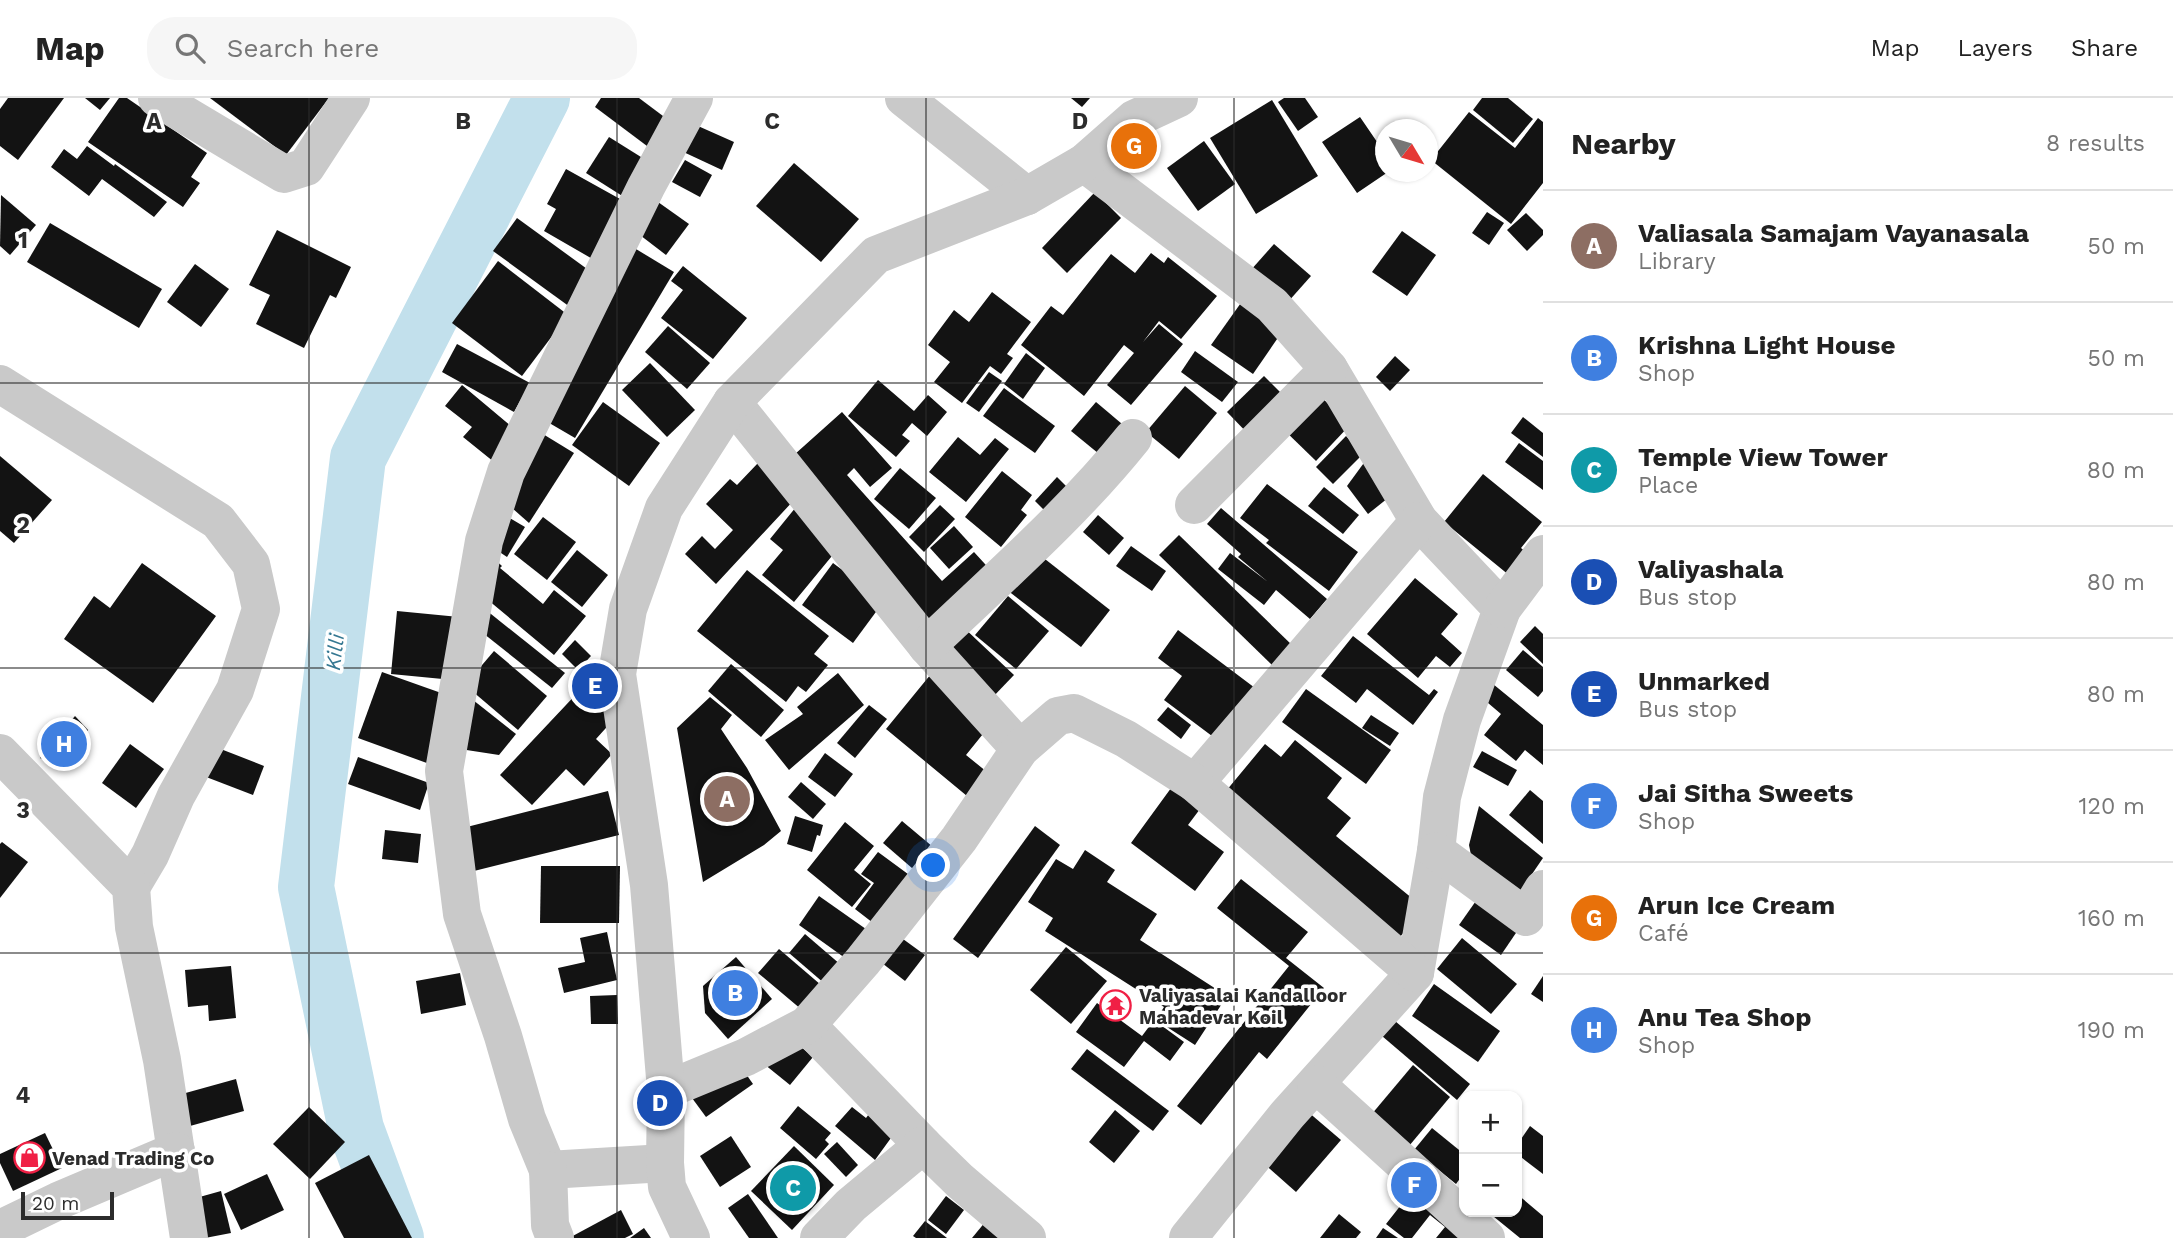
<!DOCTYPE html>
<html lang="en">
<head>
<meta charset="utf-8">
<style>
	:root { --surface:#fff; --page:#f6f6f6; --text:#222; --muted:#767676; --line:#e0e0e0; --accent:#b45309 }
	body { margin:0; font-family:"Work Sans",sans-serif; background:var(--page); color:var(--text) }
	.controls { position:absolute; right:21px; bottom:21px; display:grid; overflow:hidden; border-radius:14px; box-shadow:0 2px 5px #0004 }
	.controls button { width:63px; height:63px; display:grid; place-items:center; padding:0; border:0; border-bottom:2px solid var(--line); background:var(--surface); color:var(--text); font:35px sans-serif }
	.compass { position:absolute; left:1375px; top:21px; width:63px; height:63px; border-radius:50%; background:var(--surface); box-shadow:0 2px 5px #0004; rotate:128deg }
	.scale { position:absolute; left:21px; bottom:18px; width:93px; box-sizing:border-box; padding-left:7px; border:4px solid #2c2c2c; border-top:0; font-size:19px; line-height:24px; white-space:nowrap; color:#2c2c2c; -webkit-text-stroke:5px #fff; paint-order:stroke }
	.you { position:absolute; left:934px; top:768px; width:24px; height:24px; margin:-18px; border:5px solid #fff; border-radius:50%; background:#1a73e8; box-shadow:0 0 0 10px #1a73e833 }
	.badge { display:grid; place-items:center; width:46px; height:46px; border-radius:50%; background:var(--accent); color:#fff; font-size:23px; font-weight:700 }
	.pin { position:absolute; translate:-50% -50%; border:4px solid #fff; box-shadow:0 2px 7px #0006 }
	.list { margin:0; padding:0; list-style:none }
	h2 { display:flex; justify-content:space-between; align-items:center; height:91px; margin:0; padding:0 28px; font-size:30px }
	h2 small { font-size:23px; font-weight:400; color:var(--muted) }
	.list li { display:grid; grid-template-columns:46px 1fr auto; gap:21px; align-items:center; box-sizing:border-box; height:112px; padding:0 28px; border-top:2px solid var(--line) }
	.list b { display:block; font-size:26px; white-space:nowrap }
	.list p { margin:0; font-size:23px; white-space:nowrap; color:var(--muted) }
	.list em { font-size:23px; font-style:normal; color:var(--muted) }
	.icon { flex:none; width:38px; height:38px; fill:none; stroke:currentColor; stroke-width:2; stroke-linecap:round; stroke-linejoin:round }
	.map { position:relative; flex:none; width:1543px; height:1140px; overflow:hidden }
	header { display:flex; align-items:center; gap:42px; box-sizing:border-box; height:98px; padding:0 35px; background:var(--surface); border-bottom:2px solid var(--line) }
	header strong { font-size:33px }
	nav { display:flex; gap:38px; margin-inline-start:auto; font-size:24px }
	.search { width:490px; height:63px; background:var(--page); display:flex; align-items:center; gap:18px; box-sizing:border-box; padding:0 24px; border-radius:28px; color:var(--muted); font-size:26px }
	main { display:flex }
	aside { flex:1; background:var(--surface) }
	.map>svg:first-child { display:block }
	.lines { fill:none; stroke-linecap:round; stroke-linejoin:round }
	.river { stroke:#c2e0ec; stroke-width:56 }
	.building { fill:#131313 }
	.minor { stroke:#c9c9c9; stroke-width:38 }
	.grid { fill:none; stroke:#2c2c2c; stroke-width:2; stroke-opacity:0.55 }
	.labels { text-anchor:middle; stroke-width:7; stroke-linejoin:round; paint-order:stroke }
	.poi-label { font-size:19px; font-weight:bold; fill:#2c2c2c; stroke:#fff; text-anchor:start }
	.water-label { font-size:21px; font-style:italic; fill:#357892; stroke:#fff }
	.grid-label { font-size:23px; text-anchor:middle; font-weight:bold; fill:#2c2c2c; stroke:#fff; stroke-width:7; stroke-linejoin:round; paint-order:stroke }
</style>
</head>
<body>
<header>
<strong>Map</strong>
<div class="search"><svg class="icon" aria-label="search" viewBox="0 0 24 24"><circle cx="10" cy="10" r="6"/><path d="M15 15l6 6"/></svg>Search here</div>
<nav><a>Map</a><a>Layers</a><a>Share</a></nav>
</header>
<main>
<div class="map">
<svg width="1543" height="1140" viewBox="0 0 1543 1140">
	<rect width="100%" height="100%" fill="#fff"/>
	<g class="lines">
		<polyline class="river" points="396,1140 356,1031 306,789 358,360 542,0"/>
	</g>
	<g class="building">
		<polygon points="8,0 64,0 18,62 0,48 0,11"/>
		<polygon points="85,0 110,0 100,12"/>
		<polygon points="119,0 127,0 207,55 191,79 200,85 183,109 88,44"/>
		<polygon points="210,0 329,0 286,57"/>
		<polygon points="601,0 639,0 675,27 655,54 595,9"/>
		<polygon points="1071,0 1090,0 1082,9"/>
		<polygon points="1284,0 1305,0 1318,19 1298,33 1278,4"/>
		<polygon points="1482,0 1508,0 1533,21 1513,45 1473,12"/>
		<polygon points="1272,2 1318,78 1256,116 1210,40"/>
		<polygon points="1469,14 1515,50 1538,20 1543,24 1543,85 1511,126 1431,62"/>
		<polygon points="1360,19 1386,57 1386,74 1388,74 1357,95 1322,44"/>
		<polygon points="689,24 734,44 722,72 677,51"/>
		<polygon points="609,39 649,64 627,101 586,75"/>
		<polygon points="1204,43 1235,86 1198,113 1167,70"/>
		<polygon points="87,48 114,68 115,66 167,104 154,119 102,81 89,98 51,69 64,51 77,61"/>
		<polygon points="685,62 712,77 700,99 672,84"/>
		<polygon points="794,65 859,121 821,164 756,108"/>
		<polygon points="566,71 629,106 596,163 544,133 556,111 547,106"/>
		<polygon points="1095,94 1121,120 1067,175 1042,150"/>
		<polygon points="1,97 36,127 10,157 0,148"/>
		<polygon points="658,104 689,126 666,157 636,134"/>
		<polygon points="1487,114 1504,125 1489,147 1472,135"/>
		<polygon points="1526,115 1543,132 1543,137 1527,153 1507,132"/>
		<polygon points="517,120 594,176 570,209 493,153"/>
		<polygon points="50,125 162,191 139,230 27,164"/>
		<polygon points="277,132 351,169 336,200 330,197 304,250 256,226 270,197 249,187"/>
		<polygon points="1402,133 1436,157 1407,198 1372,174"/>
		<polygon points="1274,146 1311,178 1287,205 1250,173"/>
		<polygon points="631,148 674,174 575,340 539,319"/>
		<polygon points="1151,155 1164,165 1168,159 1217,198 1181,241 1159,223 1143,244 1159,226 1183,246 1131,307 1107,287 1134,255 1124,247 1084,298 1021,247 1051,208 1063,217 1111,156 1135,175"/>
		<polygon points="498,163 568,217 522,278 452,225"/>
		<polygon points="195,166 229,191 201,229 167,204"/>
		<polygon points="683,168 747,220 713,261 661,220 683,192 671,183"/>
		<polygon points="992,194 1031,224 1007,256 1013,260 1001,276 990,268 962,305 934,284 950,264 928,247 954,212 969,224"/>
		<polygon points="1243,202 1284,231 1253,276 1211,247"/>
		<polygon points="668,228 710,265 687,291 645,254"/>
		<polygon points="457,246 530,285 514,314 442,274"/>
		<polygon points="1195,253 1238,284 1222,304 1181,274"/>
		<polygon points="1026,255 1045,270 1023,301 1004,286"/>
		<polygon points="1395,258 1410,272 1390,293 1376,279"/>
		<polygon points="650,265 695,312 667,339 622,292"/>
		<polygon points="989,274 1002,283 979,314 966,305"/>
		<polygon points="1264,278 1290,304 1253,341 1227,314"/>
		<polygon points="878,282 914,313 928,297 947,314 927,338 912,325 902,337 910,343 896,359 848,318"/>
		<polygon points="462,287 518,334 494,364 463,339 472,329 445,308"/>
		<polygon points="1185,288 1217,315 1179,361 1146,334"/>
		<polygon points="1004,290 1055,328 1035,355 983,318"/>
		<polygon points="1314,292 1350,327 1316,363 1280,328"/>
		<polygon points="603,304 660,345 629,388 572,347"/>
		<polygon points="1096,304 1128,331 1104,360 1071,333"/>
		<polygon points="842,314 892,370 870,389 854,370 847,377 942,483 974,454 995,477 933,532 785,365"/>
		<polygon points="1523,319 1543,335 1543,359 1511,335"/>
		<polygon points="538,333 574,355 529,425 503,402"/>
		<polygon points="1346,338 1363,356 1333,386 1316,369"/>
		<polygon points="958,339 980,357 995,340 1009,351 966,404 929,374"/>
		<polygon points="1519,345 1543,363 1543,392 1505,364"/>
		<polygon points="0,358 52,402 14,445 0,433"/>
		<polygon points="1366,362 1393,396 1368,416 1347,388"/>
		<polygon points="758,365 795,401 716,486 685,456 702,438 715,451 733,432 706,406 730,381 737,387"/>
		<polygon points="900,370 936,400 909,431 874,401"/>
		<polygon points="1002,373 1032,397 1021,412 1027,417 1001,449 965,419"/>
		<polygon points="1483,376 1542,424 1521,450 1533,460 1515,482 1444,424"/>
		<polygon points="1057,379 1071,393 1049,417 1035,403"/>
		<polygon points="1267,386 1358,454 1329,493 1266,445 1269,442 1240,420"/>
		<polygon points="1324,389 1359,417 1343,436 1308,408"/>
		<polygon points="940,407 955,421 924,454 909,439"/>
		<polygon points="796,409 841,447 794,504 762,477 783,452 770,441"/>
		<polygon points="1221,410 1327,501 1310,521 1276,492 1264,507 1218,471 1230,455 1268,484 1238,459 1241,456 1207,426"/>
		<polygon points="498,413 525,429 507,459 492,449"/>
		<polygon points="1098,417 1124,440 1109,457 1083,434"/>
		<polygon points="543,419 576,444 547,482 514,456"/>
		<polygon points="954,428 973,449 949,471 930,450"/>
		<polygon points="1179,437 1295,550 1276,571 1159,457"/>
		<polygon points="1131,448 1166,473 1152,493 1116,468"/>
		<polygon points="577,452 608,477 582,509 551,484"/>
		<polygon points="1036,454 1110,512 1081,549 1007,492"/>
		<polygon points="491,458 502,468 500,470 543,506 554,492 586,518 554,557 482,497"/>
		<polygon points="142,465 216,518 153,605 64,541 94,498 110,510"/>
		<polygon points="833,465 884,503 853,545 802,507"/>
		<polygon points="747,472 829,538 814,556 828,567 806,594 798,588 786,604 697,533"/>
		<polygon points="1415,480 1458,516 1441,536 1462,555 1450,569 1436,558 1418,580 1367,536"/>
		<polygon points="1008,498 1049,533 1016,571 975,537"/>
		<polygon points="486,512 565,575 552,590 474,528"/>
		<polygon points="397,513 459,519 453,582 391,576"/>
		<polygon points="961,527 1014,577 990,602 938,552"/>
		<polygon points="1535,528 1543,536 1543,566 1520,544"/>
		<polygon points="1178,532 1259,593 1220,644 1164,602 1182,578 1158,560"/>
		<polygon points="1353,538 1429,597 1434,591 1438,594 1413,627 1367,591 1356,605 1321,578"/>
		<polygon points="575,542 591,558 578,572 562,556"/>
		<polygon points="1523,552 1543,569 1543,593 1538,599 1506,572"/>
		<polygon points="494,553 547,598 518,632 465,587"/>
		<polygon points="731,566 784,612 761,639 708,593"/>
		<polygon points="382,574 444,596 435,668 358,640"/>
		<polygon points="838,575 864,607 789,672 765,642 803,616 797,609"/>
		<polygon points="931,576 991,626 966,657 987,674 967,698 886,631"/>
		<polygon points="1493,586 1543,627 1543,667 1525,652 1516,663 1484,637 1501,616 1481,599"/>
		<polygon points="582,590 614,621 596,641 612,656 584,688 566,671 532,707 500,677"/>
		<polygon points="1306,591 1391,652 1366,686 1282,624"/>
		<polygon points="468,598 516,636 499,657 460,651"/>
		<polygon points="710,599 732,617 721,631 747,670 781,733 764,747 703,784 677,630"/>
		<polygon points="869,607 887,621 855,660 837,645"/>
		<polygon points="1168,609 1191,627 1181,641 1157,622"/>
		<polygon points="1371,617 1399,635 1390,648 1362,630"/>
		<polygon points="75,618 88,632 57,669 40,660"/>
		<polygon points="1295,642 1342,680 1327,700 1351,720 1336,738 1424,810 1395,845 1226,693 1265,646 1281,659"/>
		<polygon points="130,646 164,671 136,710 102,685"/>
		<polygon points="213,648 264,668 253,697 201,677"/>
		<polygon points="1482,653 1517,672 1508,688 1473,669"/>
		<polygon points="825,655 853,676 835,699 808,679"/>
		<polygon points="358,659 429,685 420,712 348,686"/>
		<polygon points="801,684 826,706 813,721 788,699"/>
		<polygon points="1174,686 1203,707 1188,727 1224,754 1195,793 1131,745"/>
		<polygon points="1530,692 1543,703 1543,746 1509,717"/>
		<polygon points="608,693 619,737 462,776 455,732"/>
		<polygon points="1479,708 1543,760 1517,798 1472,762 1469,747"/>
		<polygon points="795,718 823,727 820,738 817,737 812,754 787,746"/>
		<polygon points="902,723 939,754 920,777 883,745"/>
		<polygon points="845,724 874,748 854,772 871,786 852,809 807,772"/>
		<polygon points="1035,728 1060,747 978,860 953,841"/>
		<polygon points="385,732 421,736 418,765 382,761"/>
		<polygon points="2,744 28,764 0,800 0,746"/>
		<polygon points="1085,752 1115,772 1107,784 1157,816 1140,842 1227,898 1195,947 1156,922 1164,909 1045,833 1053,820 1028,804 1056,761 1073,771"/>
		<polygon points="878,754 912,779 877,828 855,811 874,785 861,776"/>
		<polygon points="541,768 620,768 619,825 540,825"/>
		<polygon points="1241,781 1308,834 1286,860 1324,890 1267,961 1259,954 1201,1027 1177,1008 1289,868 1217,810"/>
		<polygon points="819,798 873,836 852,865 799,827"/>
		<polygon points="1478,800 1520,829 1501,857 1459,827"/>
		<polygon points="892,833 925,857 905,883 873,858"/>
		<polygon points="607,834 617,882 564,895 558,870 585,864 580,840"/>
		<polygon points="805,836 848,873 832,892 789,855"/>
		<polygon points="1462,840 1517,886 1491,916 1437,871"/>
		<polygon points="1066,849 1107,883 1071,926 1030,892"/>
		<polygon points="779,851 828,893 808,917 758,875"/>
		<polygon points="736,859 772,901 728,941 705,915 703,888"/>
		<polygon points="231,868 236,920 209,923 208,907 188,909 185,872"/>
		<polygon points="460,875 466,907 421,916 416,883"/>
		<polygon points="1543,878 1543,904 1531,896"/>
		<polygon points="1434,886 1500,933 1478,964 1412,918"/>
		<polygon points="617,897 618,926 591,926 590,898"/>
		<polygon points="1097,905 1142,938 1154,922 1184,944 1170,963 1144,943 1124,969 1076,934"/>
		<polygon points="1395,923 1470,986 1457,1002 1382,938"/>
		<polygon points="788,938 813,959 790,987 764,966"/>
		<polygon points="1087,951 1169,1013 1153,1033 1071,971"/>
		<polygon points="739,966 753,986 706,1019 692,1000"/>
		<polygon points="1413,967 1450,999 1409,1048 1371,1017"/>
		<polygon points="236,981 244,1013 190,1028 182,996"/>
		<polygon points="798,1008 831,1035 825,1042 829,1046 816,1061 780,1030"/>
		<polygon points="309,1009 345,1044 310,1081 273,1046"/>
		<polygon points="852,1009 866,1020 872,1012 896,1033 875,1062 835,1028"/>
		<polygon points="1115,1012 1140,1033 1114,1065 1089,1044"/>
		<polygon points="1307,1013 1341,1042 1296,1094 1262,1064"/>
		<polygon points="1530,1028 1543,1038 1543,1076 1517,1056 1517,1047"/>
		<polygon points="1432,1030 1464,1056 1464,1075 1456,1086 1414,1052"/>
		<polygon points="45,1035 62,1070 13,1093 0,1065 0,1056"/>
		<polygon points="731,1038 751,1069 720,1089 700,1058"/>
		<polygon points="837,1044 858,1067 846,1079 824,1056"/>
		<polygon points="794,1048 834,1087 792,1132 751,1093"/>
		<polygon points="369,1057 412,1140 344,1140 315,1085"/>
		<polygon points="267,1076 284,1112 241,1132 224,1096"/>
		<polygon points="221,1093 231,1135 205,1140 196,1100"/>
		<polygon points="1412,1093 1471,1140 1436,1140 1445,1129 1430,1117 1412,1140 1404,1140 1386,1126"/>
		<polygon points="748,1096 778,1140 749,1140 728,1110"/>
		<polygon points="1517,1096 1543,1118 1543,1140 1520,1140 1488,1114 1517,1114"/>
		<polygon points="946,1098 964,1112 946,1136 928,1122"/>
		<polygon points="621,1112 633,1136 625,1140 569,1140"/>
		<polygon points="1339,1116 1361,1134 1356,1140 1320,1140"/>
		<polygon points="925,1123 947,1140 916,1140 913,1138"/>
		<polygon points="986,1123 1007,1140 972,1140"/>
		<polygon points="644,1130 651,1140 630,1140"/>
		<polygon points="1383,1130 1398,1140 1376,1140"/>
	</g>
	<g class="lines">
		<g class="minor">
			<polyline points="157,0 284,76 306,69 351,0"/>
			<polyline points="904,0 1027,98"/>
			<polyline points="1084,65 1272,207 1329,271 1419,423 1502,511 1462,622 1442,699 1436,753 1415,875 1287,1017 1188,1140"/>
			<polyline points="0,286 218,423 251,466 261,511 235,592 176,698 150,757 131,789"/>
			<polyline points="732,304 927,548 1020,651"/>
			<polyline points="1194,407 1329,271"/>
			<polyline points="1502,511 1543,456"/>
			<path d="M927 548C998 480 1072 416 1133 340"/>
			<polyline points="0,655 131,789 134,829 162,962 189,1140"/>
			<polyline points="1436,753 1526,819 1543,791"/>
			<polyline points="1415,875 1195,685 1419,423"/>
			<polyline points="807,927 923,1047"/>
			<polyline points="1316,986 1486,1140"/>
			<polyline points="666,992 746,959 807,927 863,863 959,741 1020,651 1058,618 1074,615 1126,641 1195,685"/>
			<polyline points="665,1065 548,1072 527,1021 503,938 462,816 444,673 484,443 506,374 646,89 694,0"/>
			<polyline points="548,1072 550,1127 555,1140"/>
			<polyline points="0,1131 58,1103 176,1053"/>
			<polyline points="691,1140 667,1089 665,1065 666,992 649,787 617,576 628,511 664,410 732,304 876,157 1027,98 1084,65 1134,21 1179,0"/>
			<polyline points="819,1140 851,1107 923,1047 960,1083 1027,1140"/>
		</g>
	</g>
	<path class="grid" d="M309 0V1140M617 0V1140M926 0V1140M1234 0V1140M0 285H1543M0 570H1543M0 855H1543"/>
	<defs>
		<symbol id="temple-ring" viewBox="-11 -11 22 22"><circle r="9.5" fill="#fff" stroke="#f02045" stroke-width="1.5"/><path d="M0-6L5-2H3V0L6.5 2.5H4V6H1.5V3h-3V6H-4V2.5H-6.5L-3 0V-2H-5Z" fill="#f02045"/></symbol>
		<symbol id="shop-ring" viewBox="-11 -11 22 22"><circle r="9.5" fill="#fff" stroke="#f02045" stroke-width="1.5"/><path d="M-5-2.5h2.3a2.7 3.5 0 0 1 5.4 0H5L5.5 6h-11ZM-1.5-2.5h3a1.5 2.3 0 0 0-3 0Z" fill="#f02045"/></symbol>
	</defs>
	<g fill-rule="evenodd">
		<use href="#temple-ring" x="1098" y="890" width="35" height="35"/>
		<use href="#shop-ring" x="12" y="1042" width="35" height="35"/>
	</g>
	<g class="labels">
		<g class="poi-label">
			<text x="1139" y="904">Valiyasalai Kandalloor<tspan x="1139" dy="22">Mahadevar Koil</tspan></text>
			<text x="52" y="1067">Venad Trading Co</text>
		</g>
		<g class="water-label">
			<text transform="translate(335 554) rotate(-83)" y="7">Killi</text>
		</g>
	</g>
	<g class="grid-label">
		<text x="154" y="31">A</text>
		<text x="463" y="31">B</text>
		<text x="772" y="31">C</text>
		<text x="1080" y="31">D</text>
		<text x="23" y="150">1</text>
		<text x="23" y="435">2</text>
		<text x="23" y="720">3</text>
		<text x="23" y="1005">4</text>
	</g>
</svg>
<div class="controls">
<button>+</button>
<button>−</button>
</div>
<svg class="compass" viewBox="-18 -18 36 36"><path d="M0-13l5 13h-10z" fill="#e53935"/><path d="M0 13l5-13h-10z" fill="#767676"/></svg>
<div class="scale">20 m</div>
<div class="you"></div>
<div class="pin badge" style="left:727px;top:701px;background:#8d6e63">A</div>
<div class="pin badge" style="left:735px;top:895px;background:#3f7fe0">B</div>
<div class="pin badge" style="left:793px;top:1090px;background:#0f9aa8">C</div>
<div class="pin badge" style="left:660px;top:1005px;background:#1a4fb4">D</div>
<div class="pin badge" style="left:595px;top:588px;background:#1a4fb4">E</div>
<div class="pin badge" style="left:1414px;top:1087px;background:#3f7fe0">F</div>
<div class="pin badge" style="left:1134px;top:48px;background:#e8710a">G</div>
<div class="pin badge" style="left:64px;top:646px;background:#3f7fe0">H</div>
</div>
<aside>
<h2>Nearby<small>8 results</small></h2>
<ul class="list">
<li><span class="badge" style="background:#8d6e63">A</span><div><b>Valiasala Samajam Vayanasala</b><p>Library</p></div><em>50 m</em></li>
<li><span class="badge" style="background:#3f7fe0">B</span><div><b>Krishna Light House</b><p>Shop</p></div><em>50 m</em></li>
<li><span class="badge" style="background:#0f9aa8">C</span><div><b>Temple View Tower</b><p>Place</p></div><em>80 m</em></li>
<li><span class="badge" style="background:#1a4fb4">D</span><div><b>Valiyashala</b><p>Bus stop</p></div><em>80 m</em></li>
<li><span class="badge" style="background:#1a4fb4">E</span><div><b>Unmarked</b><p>Bus stop</p></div><em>80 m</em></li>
<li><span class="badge" style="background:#3f7fe0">F</span><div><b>Jai Sitha Sweets</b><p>Shop</p></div><em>120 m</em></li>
<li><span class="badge" style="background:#e8710a">G</span><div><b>Arun Ice Cream</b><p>Café</p></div><em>160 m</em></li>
<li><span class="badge" style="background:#3f7fe0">H</span><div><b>Anu Tea Shop</b><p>Shop</p></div><em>190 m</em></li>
</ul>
</aside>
</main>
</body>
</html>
